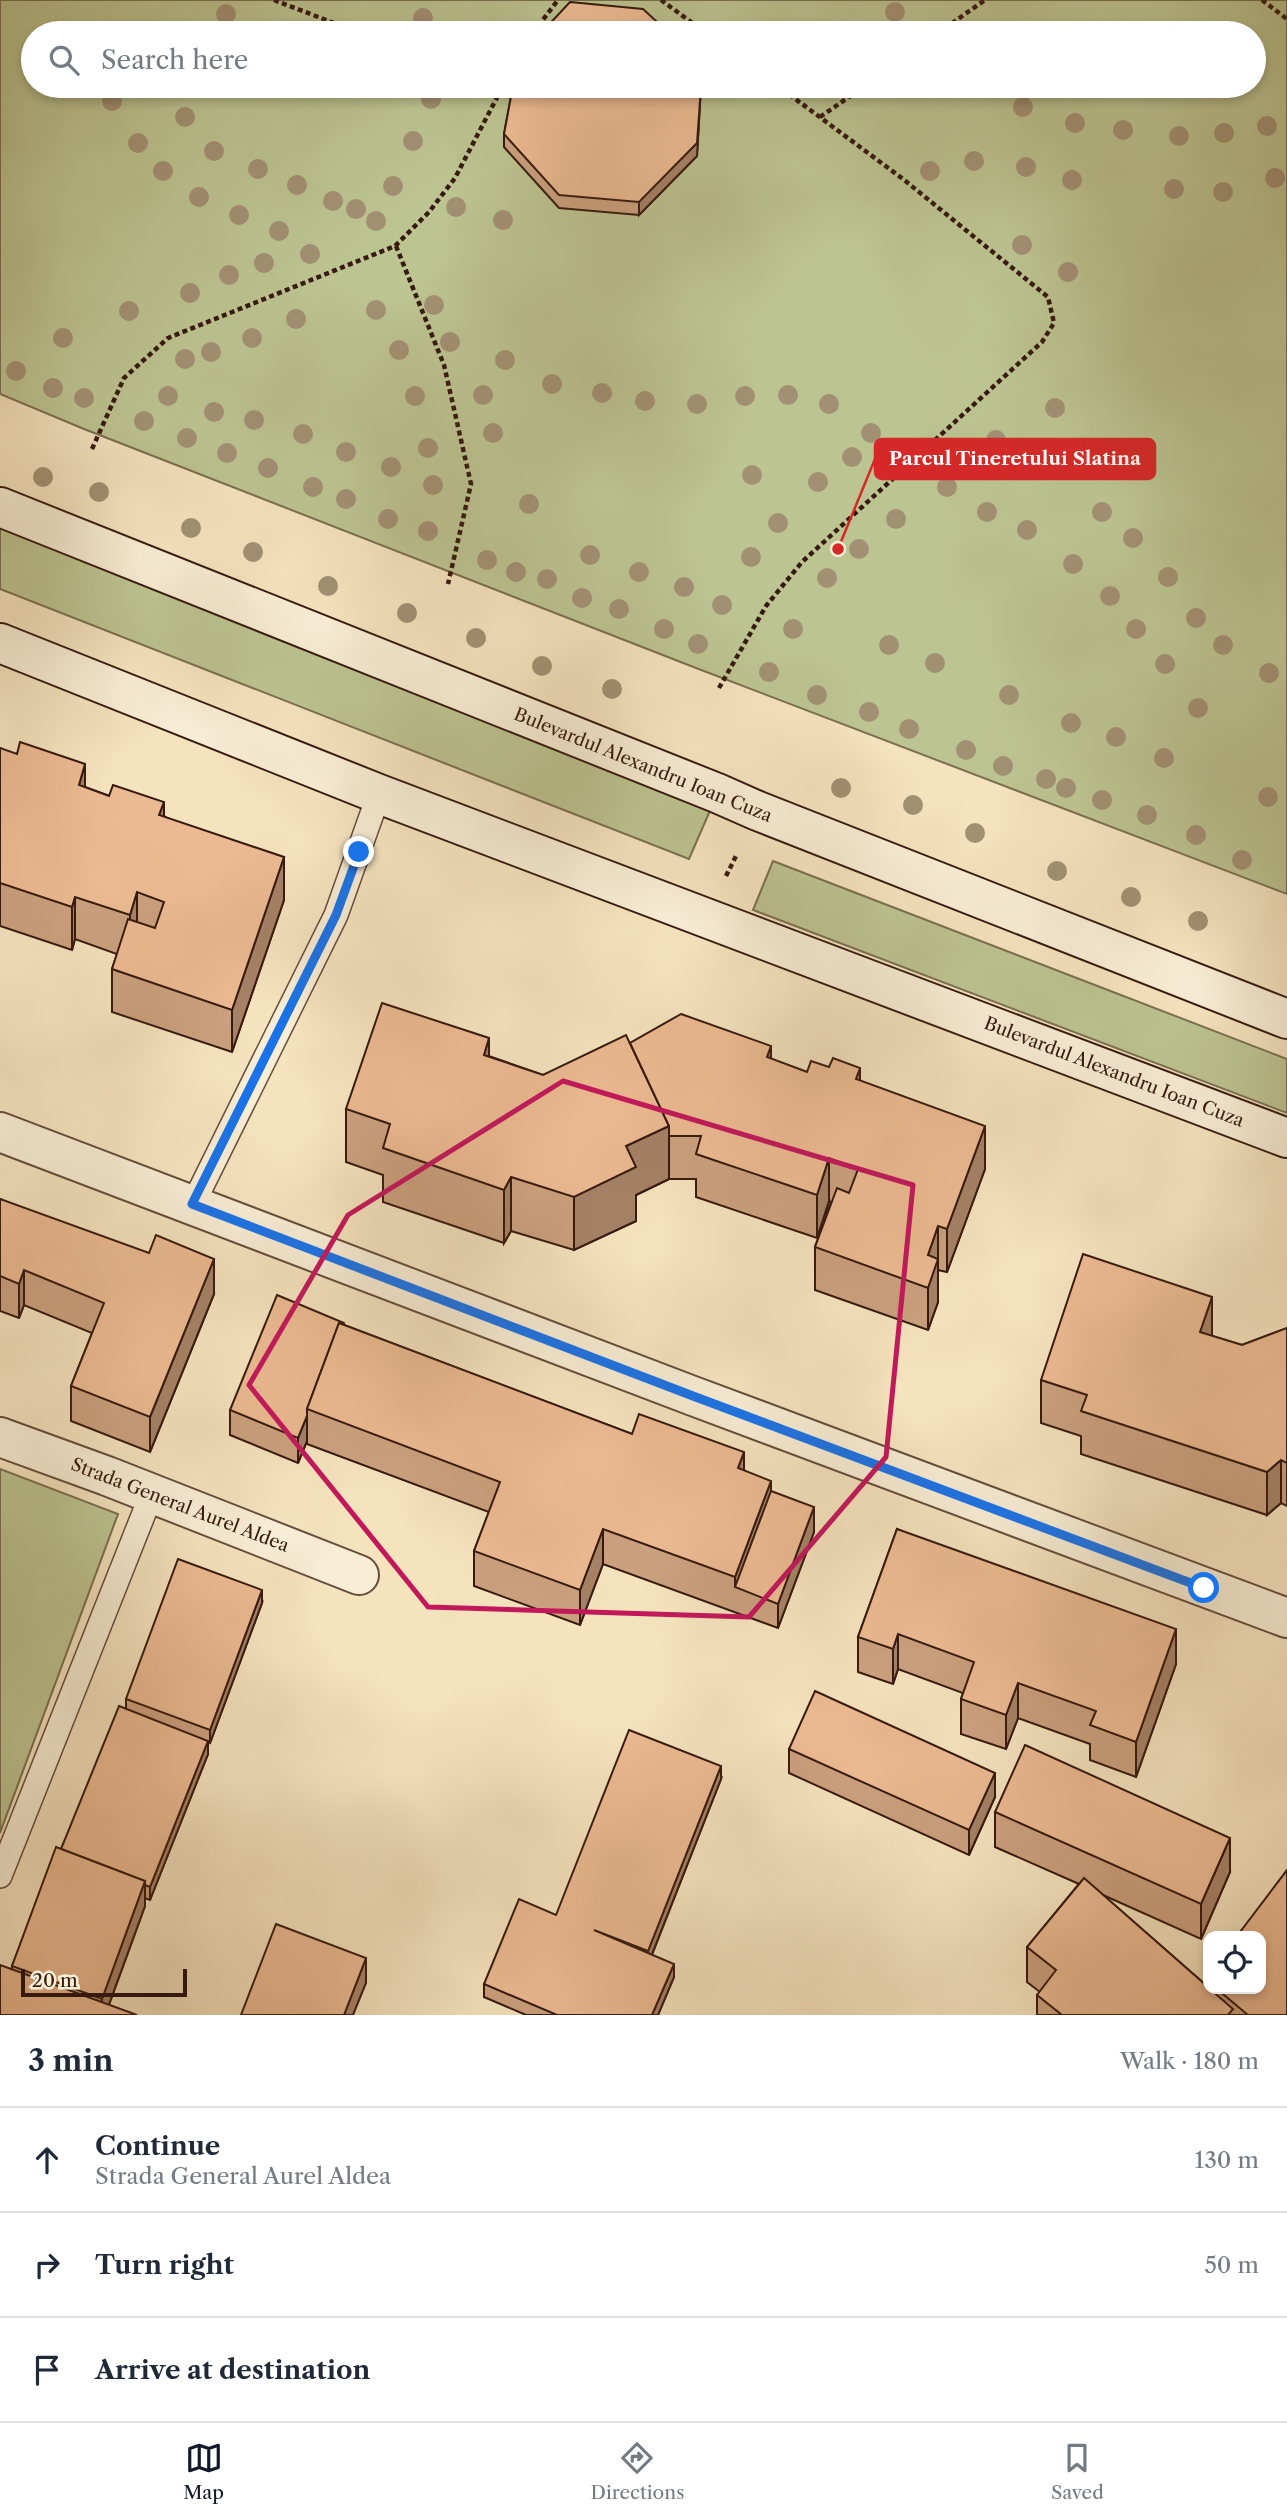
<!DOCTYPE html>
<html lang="en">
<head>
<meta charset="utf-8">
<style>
	:root { --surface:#fff; --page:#f2f2f3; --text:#1f2937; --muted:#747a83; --line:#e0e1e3; --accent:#111827 }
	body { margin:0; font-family:"Libre Caslon Text",serif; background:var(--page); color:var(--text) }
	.controls { position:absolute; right:21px; bottom:21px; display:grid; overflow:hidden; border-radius:14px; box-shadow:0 4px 10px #0003 }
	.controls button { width:63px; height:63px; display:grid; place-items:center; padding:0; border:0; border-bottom:2px solid var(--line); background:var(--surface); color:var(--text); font:35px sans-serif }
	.scale { position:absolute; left:21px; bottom:18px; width:166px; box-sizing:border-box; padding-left:7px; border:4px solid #371a0f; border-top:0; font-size:19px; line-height:24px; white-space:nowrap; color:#371a0f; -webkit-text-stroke:5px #f8edd5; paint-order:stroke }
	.stop { position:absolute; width:21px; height:21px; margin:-16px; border:5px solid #1a73e8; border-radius:50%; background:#fff }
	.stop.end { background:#1a73e8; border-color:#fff; box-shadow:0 2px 7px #0008 }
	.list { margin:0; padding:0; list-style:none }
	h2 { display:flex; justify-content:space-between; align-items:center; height:91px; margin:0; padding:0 28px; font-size:30px }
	h2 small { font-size:23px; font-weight:400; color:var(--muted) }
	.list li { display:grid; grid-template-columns:46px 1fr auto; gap:21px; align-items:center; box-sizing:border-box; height:105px; padding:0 28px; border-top:2px solid var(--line) }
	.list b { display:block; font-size:26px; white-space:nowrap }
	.list p { margin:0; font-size:23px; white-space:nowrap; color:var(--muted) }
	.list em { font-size:23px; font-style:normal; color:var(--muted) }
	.icon { flex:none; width:38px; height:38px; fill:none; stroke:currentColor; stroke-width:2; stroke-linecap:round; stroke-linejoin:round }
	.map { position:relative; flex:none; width:1287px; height:2015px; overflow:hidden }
	.search { position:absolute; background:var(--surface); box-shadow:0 4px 10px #0003; left:21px; right:21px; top:21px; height:77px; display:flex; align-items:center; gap:18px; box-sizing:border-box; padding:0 24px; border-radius:38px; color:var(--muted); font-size:26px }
	.sheet { height:406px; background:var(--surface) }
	nav { display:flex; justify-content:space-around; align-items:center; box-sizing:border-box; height:98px; border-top:2px solid var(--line); background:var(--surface); font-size:19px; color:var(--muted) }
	nav a { display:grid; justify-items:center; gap:4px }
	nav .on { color:var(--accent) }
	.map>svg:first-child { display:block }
	.green { fill:#bcc491; stroke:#7a6f50; stroke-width:2; fill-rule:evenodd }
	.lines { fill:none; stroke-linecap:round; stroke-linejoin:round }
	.service-casing { stroke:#664c3b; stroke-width:26 }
	.minor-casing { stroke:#664c3b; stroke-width:42 }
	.secondary-casing { stroke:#371a0f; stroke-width:42 }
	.path { stroke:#371a0f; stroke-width:4.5; stroke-dasharray:5 3.5; stroke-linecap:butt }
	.service { stroke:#f8edd5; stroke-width:23 }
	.minor { stroke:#f8edd5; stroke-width:38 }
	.secondary { stroke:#f8edd5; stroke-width:38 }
	.tree { fill:#a29073 }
	.wall { fill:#cba07e; stroke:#371a0f; stroke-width:2 }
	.shaded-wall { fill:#a58266; stroke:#371a0f; stroke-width:2 }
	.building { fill:#ecba92; stroke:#371a0f; stroke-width:2 }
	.route { stroke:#1a73e8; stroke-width:9 }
	.marked { fill:none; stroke:#c2185b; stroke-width:5; stroke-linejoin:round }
	.labels { text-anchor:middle; stroke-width:5; stroke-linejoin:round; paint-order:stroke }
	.street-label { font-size:18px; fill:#371a0f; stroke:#f8edd5 }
	.leader { fill:none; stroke:#d62828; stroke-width:2.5 }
	.callout-dot { fill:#d62828; stroke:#f8edd5; stroke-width:2.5 }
	.callout { fill:#d62828; stroke:#d62828; stroke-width:2.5 }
	.callout-label { font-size:19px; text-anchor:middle; font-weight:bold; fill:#fff }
</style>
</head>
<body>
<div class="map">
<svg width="1287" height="2015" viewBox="0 0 1287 2015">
	<rect width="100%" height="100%" fill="#f5e3be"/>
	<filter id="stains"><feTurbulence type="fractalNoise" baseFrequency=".00286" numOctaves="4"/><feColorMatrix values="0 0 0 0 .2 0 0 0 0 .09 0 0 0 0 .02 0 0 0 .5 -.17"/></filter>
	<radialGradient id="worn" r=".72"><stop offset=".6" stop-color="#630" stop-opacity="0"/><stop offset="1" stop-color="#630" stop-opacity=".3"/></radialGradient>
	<g class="green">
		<path d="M0 0H1287V894L696 668 84 429 0 394ZM33 33H1254V86H33Z"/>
		<polygon points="0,526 712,806 689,859 0,589"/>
		<polygon points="773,861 1287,1059 1287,1113 753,910"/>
		<polygon points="0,1469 118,1514 0,1833"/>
	</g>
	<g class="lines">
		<defs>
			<g id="service">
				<polyline points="193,1204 336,915 379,794"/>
				<polyline points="0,1876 152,1493"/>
			</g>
			<g id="minor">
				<polyline points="0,1132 693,1396 1287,1618"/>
				<polyline points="0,1437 107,1476 359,1575"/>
			</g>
			<g id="secondary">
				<polyline points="0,507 717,793 758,811 1287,1019"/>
				<polyline points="0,643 379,794 1287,1138"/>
			</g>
		</defs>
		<use href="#service" class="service-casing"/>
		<use href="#minor" class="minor-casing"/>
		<use href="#secondary" class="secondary-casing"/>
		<g class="path">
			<polyline points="274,0 360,33"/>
			<polyline points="661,0 706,33"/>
			<polyline points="1262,0 1287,19"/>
			<polyline points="533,33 558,0"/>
			<polyline points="938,33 985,0"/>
			<polyline points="820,117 865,86"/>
			<polyline points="396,246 444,365 471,484 448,584"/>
			<polyline points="92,449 124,378 168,338 395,246 429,212 455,178 503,86"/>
			<polyline points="719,688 766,606 802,562 1042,342 1054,323 1048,297 903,179 778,86"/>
			<polyline points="726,876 736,856"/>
		</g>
		<use href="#service" class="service"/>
		<use href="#minor" class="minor"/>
		<use href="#secondary" class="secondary"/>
	</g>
	<g class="tree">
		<circle cx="895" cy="12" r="10"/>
		<circle cx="226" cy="14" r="10"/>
		<circle cx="423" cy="18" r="10"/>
		<circle cx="431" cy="99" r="10"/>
		<circle cx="112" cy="101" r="10"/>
		<circle cx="1023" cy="107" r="10"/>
		<circle cx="185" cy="117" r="10"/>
		<circle cx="1075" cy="123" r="10"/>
		<circle cx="1267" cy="126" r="10"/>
		<circle cx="1123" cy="130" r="10"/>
		<circle cx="1224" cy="133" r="10"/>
		<circle cx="1179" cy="136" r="10"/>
		<circle cx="413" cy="141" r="10"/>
		<circle cx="138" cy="143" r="10"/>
		<circle cx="214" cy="151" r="10"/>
		<circle cx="974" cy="161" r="10"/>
		<circle cx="1026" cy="167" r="10"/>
		<circle cx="258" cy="169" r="10"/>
		<circle cx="163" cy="171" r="10"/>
		<circle cx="930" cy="171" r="10"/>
		<circle cx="1275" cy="178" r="10"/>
		<circle cx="1072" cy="180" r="10"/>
		<circle cx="297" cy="185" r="10"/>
		<circle cx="393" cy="186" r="10"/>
		<circle cx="1174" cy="189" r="10"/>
		<circle cx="1223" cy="192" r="10"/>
		<circle cx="199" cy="197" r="10"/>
		<circle cx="333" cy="201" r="10"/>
		<circle cx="456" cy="207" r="10"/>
		<circle cx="356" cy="209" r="10"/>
		<circle cx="239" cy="215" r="10"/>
		<circle cx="503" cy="220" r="10"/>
		<circle cx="376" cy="221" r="10"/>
		<circle cx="279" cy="231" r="10"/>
		<circle cx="1022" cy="245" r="10"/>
		<circle cx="310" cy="254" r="10"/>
		<circle cx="264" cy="263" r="10"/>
		<circle cx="1068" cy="272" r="10"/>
		<circle cx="229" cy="275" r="10"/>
		<circle cx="190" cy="293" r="10"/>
		<circle cx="434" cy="305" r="10"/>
		<circle cx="376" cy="310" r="10"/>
		<circle cx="129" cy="311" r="10"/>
		<circle cx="296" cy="319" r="10"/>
		<circle cx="63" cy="338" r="10"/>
		<circle cx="252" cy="338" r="10"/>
		<circle cx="450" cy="342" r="10"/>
		<circle cx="399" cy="350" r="10"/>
		<circle cx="211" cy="352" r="10"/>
		<circle cx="185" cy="359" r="10"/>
		<circle cx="505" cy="360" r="10"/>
		<circle cx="16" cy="371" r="10"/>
		<circle cx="552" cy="384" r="10"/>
		<circle cx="53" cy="388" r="10"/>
		<circle cx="602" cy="393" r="10"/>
		<circle cx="483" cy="395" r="10"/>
		<circle cx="788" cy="395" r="10"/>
		<circle cx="168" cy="396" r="10"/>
		<circle cx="415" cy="396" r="10"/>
		<circle cx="745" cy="396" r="10"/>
		<circle cx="84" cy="398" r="10"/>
		<circle cx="645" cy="401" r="10"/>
		<circle cx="697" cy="404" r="10"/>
		<circle cx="829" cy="404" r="10"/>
		<circle cx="1055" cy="408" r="10"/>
		<circle cx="214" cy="412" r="10"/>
		<circle cx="254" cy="420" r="10"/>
		<circle cx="144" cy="421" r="10"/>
		<circle cx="493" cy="433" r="10"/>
		<circle cx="871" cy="433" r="10"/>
		<circle cx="303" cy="434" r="10"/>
		<circle cx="187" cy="438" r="10"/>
		<circle cx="996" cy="440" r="10"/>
		<circle cx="428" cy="448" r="10"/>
		<circle cx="346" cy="452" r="10"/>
		<circle cx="227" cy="453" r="10"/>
		<circle cx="852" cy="457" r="10"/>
		<circle cx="391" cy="467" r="10"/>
		<circle cx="268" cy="468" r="10"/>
		<circle cx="752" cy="475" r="10"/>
		<circle cx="43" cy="477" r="10"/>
		<circle cx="818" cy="482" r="10"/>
		<circle cx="433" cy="485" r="10"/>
		<circle cx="313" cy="487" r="10"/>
		<circle cx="947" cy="487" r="10"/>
		<circle cx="99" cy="492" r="10"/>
		<circle cx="346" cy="499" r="10"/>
		<circle cx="529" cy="504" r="10"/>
		<circle cx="987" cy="512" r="10"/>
		<circle cx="1102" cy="512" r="10"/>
		<circle cx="388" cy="519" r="10"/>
		<circle cx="896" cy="519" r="10"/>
		<circle cx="778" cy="523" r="10"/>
		<circle cx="191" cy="528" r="10"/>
		<circle cx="1027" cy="530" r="10"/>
		<circle cx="428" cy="531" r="10"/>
		<circle cx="1133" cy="538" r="10"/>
		<circle cx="859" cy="549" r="10"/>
		<circle cx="253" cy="552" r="10"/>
		<circle cx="590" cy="555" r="10"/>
		<circle cx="751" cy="557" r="10"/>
		<circle cx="487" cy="560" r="10"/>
		<circle cx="1073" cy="564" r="10"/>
		<circle cx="516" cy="572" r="10"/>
		<circle cx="639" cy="572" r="10"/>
		<circle cx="1168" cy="577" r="10"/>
		<circle cx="827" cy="578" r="10"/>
		<circle cx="547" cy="579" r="10"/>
		<circle cx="328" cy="586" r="10"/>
		<circle cx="684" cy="587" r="10"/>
		<circle cx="1110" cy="596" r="10"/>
		<circle cx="582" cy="598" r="10"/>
		<circle cx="722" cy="605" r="10"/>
		<circle cx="619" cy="609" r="10"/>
		<circle cx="407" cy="613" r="10"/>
		<circle cx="1196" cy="618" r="10"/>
		<circle cx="664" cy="629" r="10"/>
		<circle cx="793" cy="629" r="10"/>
		<circle cx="1136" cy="629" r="10"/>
		<circle cx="476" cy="638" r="10"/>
		<circle cx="698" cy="644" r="10"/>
		<circle cx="889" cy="645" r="10"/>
		<circle cx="1223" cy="645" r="10"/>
		<circle cx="935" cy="663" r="10"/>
		<circle cx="1165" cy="664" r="10"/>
		<circle cx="542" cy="666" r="10"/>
		<circle cx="769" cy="672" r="10"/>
		<circle cx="1269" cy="673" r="10"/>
		<circle cx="612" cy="689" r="10"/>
		<circle cx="817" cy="695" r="10"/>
		<circle cx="1009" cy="695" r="10"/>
		<circle cx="1198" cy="708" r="10"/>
		<circle cx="869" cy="712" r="10"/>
		<circle cx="1071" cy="723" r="10"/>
		<circle cx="909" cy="729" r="10"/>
		<circle cx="1116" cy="737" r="10"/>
		<circle cx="966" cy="750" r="10"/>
		<circle cx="1164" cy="758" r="10"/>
		<circle cx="1003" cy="766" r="10"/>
		<circle cx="1046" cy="779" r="10"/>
		<circle cx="841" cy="788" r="10"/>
		<circle cx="1066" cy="788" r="10"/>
		<circle cx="1268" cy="797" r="10"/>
		<circle cx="1102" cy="800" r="10"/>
		<circle cx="913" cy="805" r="10"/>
		<circle cx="1147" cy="815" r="10"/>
		<circle cx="975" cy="833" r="10"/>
		<circle cx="1196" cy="835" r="10"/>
		<circle cx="1242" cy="860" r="10"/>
		<circle cx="1057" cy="871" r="10"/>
		<circle cx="1131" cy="897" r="10"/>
		<circle cx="1198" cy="921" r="10"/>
	</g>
	<g class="wall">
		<polygon points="513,86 701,86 697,156 639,215 559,208 504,147 504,134"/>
		<polygon points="0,748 85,787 164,816 284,900 232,1052 112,1012 112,969 117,954 75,939 72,950 0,926"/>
		<polygon points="630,1043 771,1059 807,1072 860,1081 985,1169 947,1272 938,1270 938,1302 928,1330 815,1290 815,1247 831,1202 829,1201 817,1238 696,1197 696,1179 669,1179 636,1195 636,1221 574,1250 511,1231 504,1243 383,1202 383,1175 346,1162 346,1109 489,1056 543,1075"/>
		<polygon points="0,1199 214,1294 150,1452 71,1421 71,1386 92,1333 24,1305 19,1318 0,1311"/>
		<polygon points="344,1325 632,1434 744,1470 771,1491 814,1532 778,1628 603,1564 580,1625 474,1586 474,1551 489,1512 307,1444 307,1441 298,1463 230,1435 230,1410"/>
		<polygon points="1287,1328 1287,1506 1281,1503 1267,1515 1081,1454 1081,1436 1041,1423 1041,1380 1212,1336 1242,1345"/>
		<polygon points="897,1529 1176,1664 1136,1777 1090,1760 1090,1744 1018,1718 1006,1749 961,1734 961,1699 963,1693 898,1669 893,1684 858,1672 858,1637"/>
		<polygon points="262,1603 210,1743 208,1742 208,1754 150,1900 145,1898 145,1906 109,2005 12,1970 12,1966 61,1849 126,1709 126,1699"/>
		<polygon points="789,1749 995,1797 969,1855 789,1773"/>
		<polygon points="721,1779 652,1955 674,1977 658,2015 526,2015 484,1997 484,1984 556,1915"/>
		<polygon points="995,1812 1230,1872 1201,1939 1103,1895 1206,1985 1206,1979 1208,1975 1208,1989 1261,1989 1287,2015 1037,2015 1037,1995 1040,1992 1027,1982 1027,1947 1079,1884 995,1847"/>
	</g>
	<g class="shaded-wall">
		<polygon points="701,86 697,156 639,215 639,202"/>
		<polygon points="85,764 85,807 79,785"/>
		<polygon points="164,802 164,845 159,815"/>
		<polygon points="284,857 284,900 232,1052 232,1010"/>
		<polygon points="137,892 137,935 130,958 130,915"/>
		<polygon points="75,897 75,939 72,950 72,907"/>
		<polygon points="489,1038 489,1091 484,1055"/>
		<polygon points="771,1046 771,1089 767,1057"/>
		<polygon points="860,1068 860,1111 856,1079"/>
		<polygon points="669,1126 669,1179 636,1195 636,1221 574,1250 574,1197 626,1146"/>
		<polygon points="985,1126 985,1169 947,1272 947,1229"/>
		<polygon points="829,1158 829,1201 817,1238 817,1195"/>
		<polygon points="511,1177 511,1231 504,1243 504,1190"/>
		<polygon points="938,1226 938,1302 928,1330 928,1255"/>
		<polygon points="214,1259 214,1294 150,1452 150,1417"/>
		<polygon points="24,1270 24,1305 19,1318 19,1284"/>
		<polygon points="1212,1297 1212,1340 1200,1332"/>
		<polygon points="307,1416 307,1441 298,1463 298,1438"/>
		<polygon points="744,1452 744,1487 738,1468"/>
		<polygon points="1281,1460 1281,1503 1267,1515 1267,1472"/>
		<polygon points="771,1481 771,1516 735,1587 735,1577"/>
		<polygon points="814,1507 814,1532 778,1628 778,1604"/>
		<polygon points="603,1529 603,1564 580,1625 580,1590"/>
		<polygon points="262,1590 262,1603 210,1743 210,1730"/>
		<polygon points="1176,1629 1176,1664 1136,1777 1136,1742"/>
		<polygon points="898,1634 898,1669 893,1684 893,1649"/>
		<polygon points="1018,1683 1018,1718 1006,1749 1006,1715"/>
		<polygon points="208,1741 208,1754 150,1900 150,1887"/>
		<polygon points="721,1766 721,1779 648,1964 648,1951"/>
		<polygon points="995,1773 995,1797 969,1855 969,1830"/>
		<polygon points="1230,1838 1230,1872 1201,1939 1201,1904"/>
		<polygon points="145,1881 145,1906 105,2015 102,2015 102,1999"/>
		<polygon points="366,1958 366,1983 353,2015 344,2015"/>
		<polygon points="674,1964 674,1977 658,2015 652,2015"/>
	</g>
	<g class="building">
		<polygon points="570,2 643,9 669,33 541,33"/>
		<polygon points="513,86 701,86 697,143 639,202 559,195 504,134"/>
		<polygon points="20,742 85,764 79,785 109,796 113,785 164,802 159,815 284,857 232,1010 112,969 128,919 155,928 164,902 137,892 130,915 75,897 72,907 0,883 0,748 17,754"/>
		<polygon points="382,1003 489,1038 484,1055 543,1075 626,1035 669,1126 626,1146 636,1167 574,1197 511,1177 504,1190 383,1148 390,1124 346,1109"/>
		<polygon points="681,1014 771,1046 767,1057 807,1072 811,1061 829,1067 833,1058 860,1068 856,1079 985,1126 947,1229 938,1226 928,1255 938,1259 928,1288 815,1247 837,1188 849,1193 858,1169 829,1158 817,1195 696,1154 701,1136 669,1136 669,1126 630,1043"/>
		<polygon points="0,1199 149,1253 156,1235 214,1259 150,1417 71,1386 104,1303 24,1270 19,1284 0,1276"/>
		<polygon points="1083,1254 1212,1297 1200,1332 1242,1345 1287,1328 1287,1463 1281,1460 1267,1472 1081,1411 1087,1395 1041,1380"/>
		<polygon points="277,1295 344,1323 343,1325 339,1323 307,1409 307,1416 298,1438 230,1410"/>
		<polygon points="339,1323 632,1434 639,1414 744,1452 738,1468 771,1481 735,1577 603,1529 580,1590 474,1551 500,1482 307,1409"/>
		<polygon points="771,1491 814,1507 778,1604 735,1587"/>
		<polygon points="897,1529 1176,1629 1136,1742 1090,1725 1096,1711 1018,1683 1006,1715 961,1699 974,1662 898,1634 893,1649 858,1637"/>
		<polygon points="178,1559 262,1590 210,1730 126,1699"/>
		<polygon points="815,1691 995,1773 969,1830 789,1749"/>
		<polygon points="119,1706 208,1741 150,1887 145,1885 145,1881 61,1849"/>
		<polygon points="629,1730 721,1766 648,1951 594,1930 674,1964 652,2015 557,2015 484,1984 519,1899 556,1915"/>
		<polygon points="1025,1745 1230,1838 1201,1904 995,1812"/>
		<polygon points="56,1847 145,1881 102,1999 12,1966"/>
		<polygon points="1287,1870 1287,2015 1248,2015 1217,1989 1261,1989 1261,1936 1237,1936"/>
		<polygon points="1084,1878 1208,1987 1208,1989 1210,1989 1233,2009 1228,2015 1062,2015 1037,1995 1056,1970 1027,1947"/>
		<polygon points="276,1924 366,1958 344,2015 241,2015"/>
		<polygon points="0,1965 137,2015 0,2015"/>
	</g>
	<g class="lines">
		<polyline class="route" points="359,852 336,915 192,1204 693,1396 1204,1588"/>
	</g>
	<path class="marked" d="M563 1081 913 1185 886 1457 749 1617 428 1607 249 1385 348 1215Z"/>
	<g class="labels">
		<g class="street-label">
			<text transform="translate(643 765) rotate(22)" y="6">Bulevardul Alexandru Ioan Cuza</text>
			<text transform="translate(1114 1072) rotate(21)" y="6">Bulevardul Alexandru Ioan Cuza</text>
			<text transform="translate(180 1505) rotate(21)" y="6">Strada General Aurel Aldea</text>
		</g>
	</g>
	<path class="leader" d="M838 549L875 459"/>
	<circle class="callout-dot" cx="838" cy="549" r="7"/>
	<rect class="callout" x="875" y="439" width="280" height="40" rx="7"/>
	<g class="callout-label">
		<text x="1015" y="465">Parcul Tineretului Slatina</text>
	</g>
	<rect width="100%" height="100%" filter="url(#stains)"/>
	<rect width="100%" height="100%" fill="url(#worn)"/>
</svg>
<div class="controls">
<button><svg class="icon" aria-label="locate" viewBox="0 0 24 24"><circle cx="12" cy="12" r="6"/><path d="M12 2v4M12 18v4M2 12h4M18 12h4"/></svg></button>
</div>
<div class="scale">20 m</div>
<div class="stop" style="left:1204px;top:1588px"></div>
<div class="stop end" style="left:359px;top:852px"></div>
<div class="search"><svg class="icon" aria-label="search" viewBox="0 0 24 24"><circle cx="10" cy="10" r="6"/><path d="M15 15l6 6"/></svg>Search here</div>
</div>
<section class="sheet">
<h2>3 min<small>Walk · 180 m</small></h2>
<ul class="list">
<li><svg class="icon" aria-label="ahead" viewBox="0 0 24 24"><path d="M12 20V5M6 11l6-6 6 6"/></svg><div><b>Continue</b><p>Strada General Aurel Aldea</p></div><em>130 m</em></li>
<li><svg class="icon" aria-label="right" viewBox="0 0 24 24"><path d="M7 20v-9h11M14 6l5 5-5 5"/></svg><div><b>Turn right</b></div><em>50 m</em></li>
<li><svg class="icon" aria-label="arrive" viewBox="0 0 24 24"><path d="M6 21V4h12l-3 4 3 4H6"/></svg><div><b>Arrive at destination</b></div></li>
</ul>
</section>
<nav>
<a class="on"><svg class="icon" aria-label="map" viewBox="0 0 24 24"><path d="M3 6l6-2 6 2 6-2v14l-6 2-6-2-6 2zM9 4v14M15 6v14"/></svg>Map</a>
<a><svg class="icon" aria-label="directions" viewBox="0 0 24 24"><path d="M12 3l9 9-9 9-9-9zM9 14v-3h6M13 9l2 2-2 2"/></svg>Directions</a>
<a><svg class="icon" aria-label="saved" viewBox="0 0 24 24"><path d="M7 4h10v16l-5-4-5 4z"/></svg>Saved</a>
</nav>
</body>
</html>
